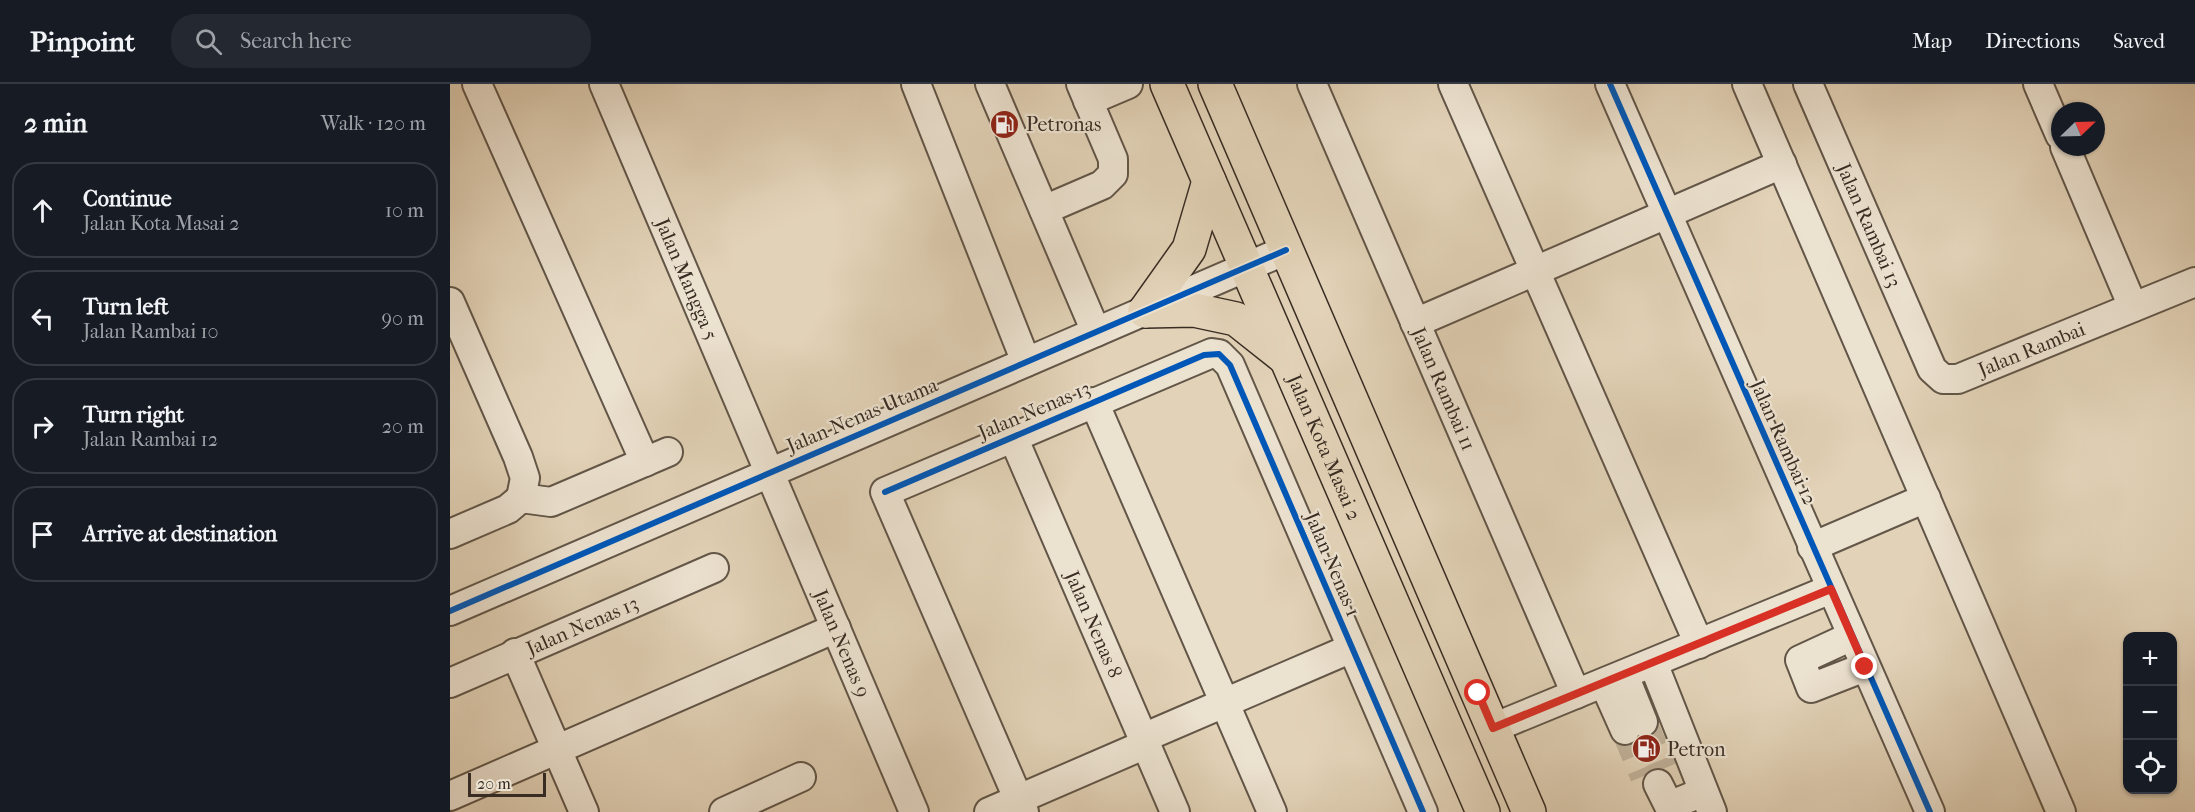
<!DOCTYPE html>
<html lang="en">
<head>
<meta charset="utf-8">
<style>
	:root { --surface:#171b24; --page:#242831; --text:#f1f3f6; --muted:#9ea1a6; --line:#363941 }
	body { margin:0; font-family:"IM FELL French Canon",serif; background:var(--page); color:var(--text) }
	.controls { position:absolute; right:18px; bottom:18px; display:grid; overflow:hidden; border-radius:12px; box-shadow:0 2px 4px #0004 }
	.controls button { width:54px; height:54px; display:grid; place-items:center; padding:0; border:0; border-bottom:2px solid var(--line); background:var(--surface); color:var(--text); font:30px sans-serif }
	.compass { position:absolute; left:1601px; top:18px; width:54px; height:54px; border-radius:50%; background:var(--surface); box-shadow:0 2px 4px #0004; rotate:67deg }
	.scale { position:absolute; left:18px; bottom:15px; width:78px; box-sizing:border-box; padding-left:6px; border:3px solid #382c23; border-top:0; font-size:16px; line-height:21px; white-space:nowrap; color:#382c23; -webkit-text-stroke:4px #ece2d0; paint-order:stroke }
	.stop { position:absolute; width:18px; height:18px; margin:-14px; border:4px solid #d93025; border-radius:50%; background:#fff }
	.stop.end { background:#d93025; border-color:#fff; box-shadow:0 2px 6px #0008 }
	.list { margin:0; padding:0; list-style:none }
	h2 { display:flex; justify-content:space-between; align-items:center; height:78px; margin:0; padding:0 24px; font-size:26px }
	h2 small { font-size:20px; font-weight:400; color:var(--muted) }
	.list li { display:grid; grid-template-columns:39px 1fr auto; gap:18px; align-items:center; box-sizing:border-box; height:96px; margin:0 12px 12px; padding:0 12px; border:2px solid var(--line); border-radius:24px }
	.list b { display:block; font-size:22px; white-space:nowrap }
	.list p { margin:0; font-size:20px; white-space:nowrap; color:var(--muted) }
	.list em { font-size:20px; font-style:normal; color:var(--muted) }
	.icon { flex:none; width:33px; height:33px; fill:none; stroke:currentColor; stroke-width:2; stroke-linecap:round; stroke-linejoin:round }
	.map { position:relative; flex:none; width:1745px; height:728px; overflow:hidden }
	header { display:flex; align-items:center; gap:36px; box-sizing:border-box; height:84px; padding:0 30px; background:var(--surface); border-bottom:2px solid var(--line) }
	header strong { font-size:28px }
	nav { display:flex; gap:33px; margin-inline-start:auto; font-size:21px }
	.search { width:420px; height:54px; background:var(--page); display:flex; align-items:center; gap:15px; box-sizing:border-box; padding:0 21px; border-radius:24px; color:var(--muted); font-size:22px }
	main { display:flex }
	aside { flex:1; background:var(--surface) }
	.map>svg:first-child { display:block }
	.lines { fill:none; stroke-linecap:round; stroke-linejoin:round }
	.minor-tunnel { stroke:#c0b199; stroke-width:28; stroke-dasharray:28 14; stroke-linecap:butt }
	.minor-casing { stroke:#625648; stroke-width:32 }
	.major-casing { stroke:#382c23; stroke-width:36 }
	.minor { stroke:#ece2d0; stroke-width:28 }
	.major { stroke:#e2d2b7; stroke-width:33 }
	.cycleway-casing { stroke:#ece2d0; stroke-width:10 }
	.cycleway { stroke:#0057b8; stroke-width:6 }
	.route { stroke:#d93025; stroke-width:8 }
	.labels { text-anchor:middle; stroke-width:4.5; stroke-linejoin:round; paint-order:stroke }
	.poi-label { font-size:20px; fill:#382c23; stroke:#ece2d0; text-anchor:start }
	.street-label { font-size:20px; fill:#382c23; stroke:#ece2d0 }
</style>
</head>
<body>
<header>
<strong>Pinpoint</strong>
<div class="search"><svg class="icon" aria-label="search" viewBox="0 0 24 24"><circle cx="10" cy="10" r="6"/><path d="M15 15l6 6"/></svg>Search here</div>
<nav><a>Map</a><a>Directions</a><a>Saved</a></nav>
</header>
<main>
<aside>
<h2>2 min<small>Walk · 120 m</small></h2>
<ul class="list">
<li><svg class="icon" aria-label="ahead" viewBox="0 0 24 24"><path d="M12 20V5M6 11l6-6 6 6"/></svg><div><b>Continue</b><p>Jalan Kota Masai 2</p></div><em>10 m</em></li>
<li><svg class="icon" aria-label="left" viewBox="0 0 24 24"><path d="M17 20v-9H6M10 6l-5 5 5 5"/></svg><div><b>Turn left</b><p>Jalan Rambai 10</p></div><em>90 m</em></li>
<li><svg class="icon" aria-label="right" viewBox="0 0 24 24"><path d="M7 20v-9h11M14 6l5 5-5 5"/></svg><div><b>Turn right</b><p>Jalan Rambai 12</p></div><em>20 m</em></li>
<li><svg class="icon" aria-label="arrive" viewBox="0 0 24 24"><path d="M6 21V4h12l-3 4 3 4H6"/></svg><div><b>Arrive at destination</b></div></li>
</ul>
</aside>
<div class="map">
<svg width="1745" height="728" viewBox="0 0 1745 728">
	<rect width="100%" height="100%" fill="#e2d2b7"/>
	<filter id="stains"><feTurbulence type="fractalNoise" baseFrequency=".00333" numOctaves="4"/><feColorMatrix values="0 0 0 0 .2 0 0 0 0 .09 0 0 0 0 .02 0 0 0 .5 -.17"/></filter>
	<radialGradient id="worn" r=".72"><stop offset=".6" stop-color="#630" stop-opacity="0"/><stop offset="1" stop-color="#630" stop-opacity=".3"/></radialGradient>
	<g class="lines">
		<g class="minor-tunnel">
			<polyline points="1193,638 1213,685"/>
			<polyline points="1175,646 1194,692"/>
		</g>
		<defs>
			<g id="minor">
				<polyline points="27,0 195,378"/>
				<path id="s1" d="M154 0 464 728"/>
				<polyline points="466,0 576,278"/>
				<polyline points="540,0 646,248"/>
				<path id="s2" d="M862 0 1126 610"/>
				<polyline points="1003,0 1249,560"/>
				<polyline points="1160,0 1480,728"/>
				<polyline points="1297,0 1611,728"/>
				<path id="s3" d="M1358 0 1482 285 1493 295H1508L1745 198"/>
				<polyline points="1588,0 1610,51"/>
				<polyline points="638,17 678,0"/>
				<polyline points="1615,63 1683,223"/>
				<polyline points="594,126 652,101 663,90 663,75 631,0"/>
				<polyline points="0,218 68,373 75,394 71,414"/>
				<polyline points="965,239 1332,80"/>
				<polyline points="644,318 822,728"/>
				<path id="s4" d="M563 353 725 728"/>
				<polyline points="0,450 58,425 71,414 101,418 218,368"/>
				<polyline points="1362,463 1476,414"/>
				<polyline points="0,527 836,166"/>
				<polyline points="1402,552 1350,576 1361,604 1415,583"/>
				<polyline points="65,569 134,728"/>
				<polyline points="1203,579 1262,728"/>
				<polyline points="1174,591 1193,638"/>
				<path id="s5" d="M0 599 264 484"/>
				<polyline points="1154,599 1175,646"/>
				<polyline points="1043,644 1381,505"/>
				<polyline points="693,654 902,564"/>
				<polyline points="1208,700 1219,722 1253,708"/>
				<polyline points="0,712 386,544"/>
				<polyline points="274,728 351,693"/>
				<polyline points="539,728 696,660"/>
				<polyline points="574,728 435,408 762,269 769,270 780,281 973,728"/>
			</g>
			<g id="major">
				<path id="s6" d="M717 0 1033 728"/>
				<polyline points="765,0 1079,728"/>
				<polyline points="695,227 744,226 786,235 834,273"/>
				<polyline points="695,227 739,165 759,97"/>
			</g>
		</defs>
		<use href="#minor" class="minor-casing"/>
		<use href="#major" class="major-casing"/>
		<use href="#minor" class="minor"/>
		<use href="#major" class="major"/>
		<defs>
			<g id="cycleway">
				<polyline points="1160,0 1480,728"/>
				<polyline points="435,408 754,271 769,270 780,281 973,728"/>
				<polyline points="0,527 836,166"/>
			</g>
		</defs>
		<use href="#cycleway" class="cycleway-casing"/>
		<use href="#cycleway" class="cycleway"/>
	</g>
	<g class="lines">
		<polyline class="route" points="1028,609 1043,644 1381,505 1415,583"/>
	</g>
	<defs>
		<symbol id="fuel-disc" viewBox="-11 -11 22 22"><circle r="9.5" fill="#8f2418" stroke="#ece2d0"/><path d="M-5.5-6h7V0h2V4h1.3V-2.5L3-4.5l.8-.8L6-3V5H2.5V1h-1V6h-7ZM-4.2-4.7v3.2H.2V-4.7Z" fill="#fff"/></symbol>
	</defs>
	<g fill-rule="evenodd">
		<use href="#fuel-disc" x="538" y="24" width="33" height="33"/>
		<use href="#fuel-disc" x="1180" y="648" width="33" height="33"/>
	</g>
	<g class="labels">
		<g class="poi-label">
			<text x="576" y="47">Petronas</text>
			<text x="1217" y="672">Petron</text>
		</g>
		<g class="street-label">
			<text dy="7" stroke="none"><textPath href="#s3" startOffset="154">Jalan Rambai 13</textPath></text>
			<text dy="7" stroke="none"><textPath href="#s1" startOffset="212">Jalan Mangga 5</textPath></text>
			<text dy="7" stroke="none"><textPath href="#s3" startOffset="420">Jalan Rambai</textPath></text>
			<text dy="7" stroke="none"><textPath href="#s2" startOffset="332">Jalan Rambai 11</textPath></text>
			<text transform="translate(584 326) rotate(-23)" y="7">Jalan Nenas 13</text>
			<text transform="translate(412 331) rotate(-23)" y="7">Jalan Nenas Utama</text>
			<text transform="translate(1334 358) rotate(66)" y="7">Jalan Rambai 12</text>
			<text dy="7" stroke="none"><textPath href="#s6" startOffset="396">Jalan Kota Masai 2</textPath></text>
			<text transform="translate(883 480) rotate(67)" y="7">Jalan Nenas 1</text>
			<text dy="7" stroke="none"><textPath href="#s5" startOffset="144">Jalan Nenas 13</textPath></text>
			<text dy="7" stroke="none"><textPath href="#s4" startOffset="204">Jalan Nenas 8</textPath></text>
			<text dy="7" stroke="none"><textPath href="#s1" startOffset="608">Jalan Nenas 9</textPath></text>
		</g>
	</g>
	<rect width="100%" height="100%" filter="url(#stains)"/>
	<rect width="100%" height="100%" fill="url(#worn)"/>
</svg>
<div class="controls">
<button>+</button>
<button>−</button>
<button><svg class="icon" aria-label="locate" viewBox="0 0 24 24"><circle cx="12" cy="12" r="6"/><path d="M12 2v4M12 18v4M2 12h4M18 12h4"/></svg></button>
</div>
<svg class="compass" viewBox="-18 -18 36 36"><path d="M0-13l5 13h-10z" fill="#e53935"/><path d="M0 13l5-13h-10z" fill="#9ea1a6"/></svg>
<div class="scale">20 m</div>
<div class="stop" style="left:1028px;top:609px"></div>
<div class="stop end" style="left:1415px;top:583px"></div>
</div>
</main>
</body>
</html>
